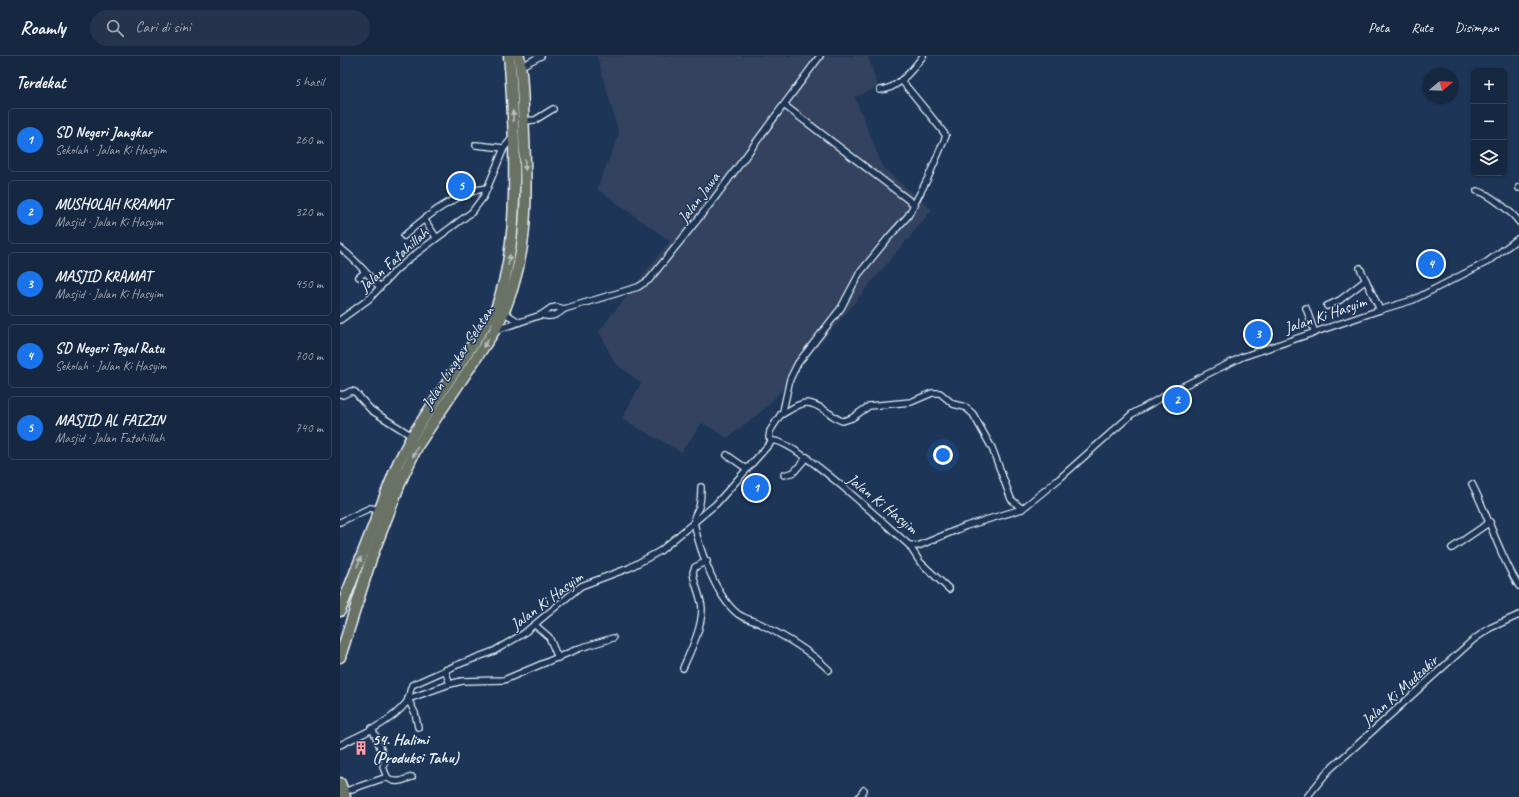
<!DOCTYPE html>
<html lang="id">
<head>
<meta charset="utf-8">
<style>
	:root { --surface:#162841; --page:#23344c; --text:#f1f3f6; --muted:#9ea6b1; --line:#35445a; --accent:#1a73e8 }
	body { margin:0; font-family:Caveat,sans-serif; background:var(--page); color:var(--text) }
	.controls { position:absolute; right:12px; top:12px; display:grid; overflow:hidden; border-radius:6px; box-shadow:0 1px 3px #0004 }
	.controls button { width:36px; height:36px; display:grid; place-items:center; padding:0; border:0; border-bottom:1px solid var(--line); background:var(--surface); color:var(--text); font:20px sans-serif }
	.compass { position:absolute; left:1083px; top:12px; width:36px; height:36px; border-radius:50%; background:var(--surface); box-shadow:0 1px 3px #0004; rotate:71deg }
	.you { position:absolute; left:603px; top:399px; width:14px; height:14px; margin:-10px; border:3px solid #fff; border-radius:50%; background:#1a73e8; box-shadow:0 0 0 6px #1a73e833 }
	.badge { display:grid; place-items:center; width:26px; height:26px; border-radius:50%; background:var(--accent); color:#fff; font-size:13px; font-weight:700 }
	.pin { position:absolute; translate:-50% -50%; border:2px solid #fff; box-shadow:0 1px 4px #0006 }
	.list { margin:0; padding:0; list-style:none }
	h2 { display:flex; justify-content:space-between; align-items:center; height:52px; margin:0; padding:0 16px; font-size:17px }
	h2 small { font-size:13px; font-weight:400; color:var(--muted) }
	.list li { display:grid; grid-template-columns:26px 1fr auto; gap:12px; align-items:center; box-sizing:border-box; height:64px; margin:0 8px 8px; padding:0 8px; border:1px solid var(--line); border-radius:6px }
	.list b { display:block; font-size:15px; white-space:nowrap }
	.list p { margin:0; font-size:13px; white-space:nowrap; color:var(--muted) }
	.list em { font-size:13px; font-style:normal; color:var(--muted) }
	.icon { flex:none; width:22px; height:22px; fill:none; stroke:currentColor; stroke-width:2; stroke-linecap:round; stroke-linejoin:round }
	.map { position:relative; flex:none; width:1179px; height:741px; overflow:hidden }
	header { display:flex; align-items:center; gap:24px; box-sizing:border-box; height:56px; padding:0 20px; background:var(--surface); border-bottom:1px solid var(--line) }
	header strong { font-size:19px }
	nav { display:flex; gap:22px; margin-inline-start:auto; font-size:14px }
	.search { width:280px; height:36px; background:var(--page); display:flex; align-items:center; gap:10px; box-sizing:border-box; padding:0 14px; border-radius:22px; color:var(--muted); font-size:15px }
	main { display:flex }
	aside { flex:1; background:var(--surface) }
	.map>svg:first-child { display:block }
	.built { fill:#33435e }
	.lines { fill:none; stroke-linecap:round; stroke-linejoin:round }
	.street-casing { stroke:#e8f1f8; stroke-width:8 }
	.highway-casing { stroke:#e8f1f8; stroke-width:13 }
	.street { stroke:#1d3557; stroke-width:5.5 }
	.highway { stroke:#6a7165; stroke-width:10 }
	.oneway { fill:#b6bebd }
	.labels { text-anchor:middle; stroke-width:3; stroke-linejoin:round; paint-order:stroke }
	.street-label { font-size:16px; fill:#e8f1f8; stroke:#1d3557 }
	.poi-label { font-size:16px; font-weight:bold; fill:#e8f1f8; stroke:#1d3557; text-anchor:start }
</style>
</head>
<body>
<header>
<strong>Roamly</strong>
<div class="search"><svg class="icon" aria-label="search" viewBox="0 0 24 24"><circle cx="10" cy="10" r="6"/><path d="M15 15l6 6"/></svg>Cari di sini</div>
<nav><a>Peta</a><a>Rute</a><a>Disimpan</a></nav>
</header>
<main>
<aside>
<h2>Terdekat<small>5 hasil</small></h2>
<ul class="list">
<li><span class="badge">1</span><div><b>SD Negeri Jangkar</b><p>Sekolah · Jalan Ki Hasyim</p></div><em>260 m</em></li>
<li><span class="badge">2</span><div><b>MUSHOLAH KRAMAT</b><p>Masjid · Jalan Ki Hasyim</p></div><em>320 m</em></li>
<li><span class="badge">3</span><div><b>MASJID KRAMAT</b><p>Masjid · Jalan Ki Hasyim</p></div><em>450 m</em></li>
<li><span class="badge">4</span><div><b>SD Negeri Tegal Ratu</b><p>Sekolah · Jalan Ki Hasyim</p></div><em>700 m</em></li>
<li><span class="badge">5</span><div><b>MASJID AL FAIZIN</b><p>Masjid · Jalan Fatahillah</p></div><em>740 m</em></li>
</ul>
</aside>
<div class="map">
<svg width="1179" height="741" viewBox="0 0 1179 741">
	<rect width="100%" height="100%" fill="#1d3557"/>
	<filter id="ink" filterUnits="userSpaceOnUse"><feTurbulence type="fractalNoise" baseFrequency=".025" numOctaves="2"/><feDisplacementMap in="SourceGraphic" scale="8" xChannelSelector="R" yChannelSelector="G"/><feConvolveMatrix kernelMatrix="1 2 1 2 8 2 1 2 1" color-interpolation-filters="sRGB"/></filter>
	<g filter="url(#ink)">
		<polygon class="built" points="257,0 528,0 538,31 515,41 543,112 592,154 428,350 388,382 362,367 341,396 282,363 301,327 274,306 259,275 330,185 257,133 279,78"/>
		<g class="lines">
			<defs>
				<g id="street">
					<polyline points="181,10 201,0"/>
					<path d="M540 34C557 34 573 13 583 0"/>
					<polyline points="444,49 575,149"/>
					<polyline points="183,65 195,64 213,53"/>
					<polyline points="136,89 164,92"/>
					<polyline points="1179,132 1179,131"/>
					<path d="M1137 135C1147 136 1173 157 1179 166"/>
					<polyline points="84,163 96,181"/>
					<path d="M64 180C85 161 118 136 147 132"/>
					<path d="M0 192C17 204 25 217 40 231"/>
					<polyline points="1020,212 1040,254"/>
					<polyline points="19,221 25,216"/>
					<polyline points="987,250 1000,244 1026,224"/>
					<polyline points="966,252 975,277"/>
					<polyline points="165,257 179,266"/>
					<path d="M201 259C210 262 217 260 224 253L298 231 309 224 371 147 480 0"/>
					<polyline points="0,264 29,243 56,214 74,199 132,156 144,140 164,92 173,81"/>
					<polyline points="156,274 201,259 211,252 217,251 224,253"/>
					<polyline points="0,338 3,339 11,335 15,336 31,354 72,380"/>
					<path d="M441 359C463 346 466 341 489 357 494 360 497 364 503 365L512 362 529 350 571 346 592 337H600L613 348 625 351 633 358 652 392 671 443 682 453"/>
					<path d="M432 385 429 381 430 375 443 355 450 323 458 307 501 252 519 218 549 181 568 160 588 122 606 80C605 77 567 31 561 24"/>
					<polyline points="387,399 407,413"/>
					<polyline points="444,419 454,416 467,401"/>
					<path d="M1132 428C1149 461 1159 499 1179 530"/>
					<path d="M361 431C361 438 361 444 359 451 357 457 353 459 354 466 359 493 376 541 398 558 405 563 413 564 421 568 445 581 469 594 489 614"/>
					<polyline points="0,466 30,452 42,454"/>
					<polyline points="569,489 580,506 609,533"/>
					<polyline points="1112,492 1150,466"/>
					<polyline points="195,569 209,581 218,602"/>
					<path d="M343 612C351 594 362 572 362 552 361 540 354 528 353 516L355 511 367 505"/>
					<polyline points="105,614 110,628 122,625 164,624 240,592 273,582"/>
					<polyline points="78,671 75,657 68,643 110,628"/>
					<polyline points="32,672 43,698 45,704 43,711 47,721"/>
					<path d="M0 689C22 678 50 667 66 647 70 642 69 635 72 629L117 609 154 595 183 578 241 530 289 512 320 495 376 448 432 385C453 381 548 471 569 489L578 490 626 470 682 453 719 423 792 358 837 333 902 301 1040 254 1073 244 1147 206 1179 182"/>
					<path d="M3 736 47 721C55 729 63 724 72 721"/>
					<polyline points="519,741 524,734"/>
					<polyline points="967,741 989,714 1016,690 1133,584 1150,572 1179,559"/>
				</g>
				<g id="highway">
					<path d="M0 555 58 407 72 380 156 253C175 199 175 145 174 88 173 59 172 29 169 0"/>
					<path d="M0 601 32 500 63 420 78 389 155 274C189 210 187 149 184 79 183 53 183 26 179 0"/>
					<polyline points="0,727 5,741"/>
				</g>
			</defs>
			<use href="#street" class="street-casing"/>
			<use href="#highway" class="highway-casing"/>
			<use href="#street" class="street"/>
			<use href="#highway" class="highway"/>
		</g>
		<defs><path id="oneway-solid" d="M-6-.8H1V-3.2L6.5 0L1 3.2V.8H-6Z"/></defs>
		<g class="oneway">
			<use href="#oneway-solid" transform="translate(173 60) rotate(-92)"/>
			<use href="#oneway-solid" transform="translate(185 109) rotate(88)"/>
			<use href="#oneway-solid" transform="translate(169 204) rotate(-81)"/>
			<use href="#oneway-solid" transform="translate(146 287) rotate(125)"/>
			<use href="#oneway-solid" transform="translate(75 396) rotate(116)"/>
			<use href="#oneway-solid" transform="translate(19 506) rotate(-69)"/>
		</g>
	</g>
	<defs>
		<symbol id="building-bare" viewBox="-9 -9 18 18"><path d="M-4-6H4V6H1V3H-1V6H-4ZM-2.5-4.3h1.7v1.8h-1.7ZM.8-4.3h1.7v1.8H.8ZM-2.5-1h1.7V.8h-1.7ZM.8-1h1.7V.8H.8Z" fill="#ff9aa2" stroke="#1d3557" stroke-width="2.5" paint-order="stroke"/></symbol>
	</defs>
	<g fill-rule="evenodd">
		<use href="#building-bare" x="11" y="682" width="20" height="20"/>
	</g>
	<g class="labels">
		<g class="street-label">
			<text transform="translate(358 141) rotate(-53)" y="6">Jalan Jawa</text>
			<text transform="translate(53 203) rotate(-42)" y="6">Jalan Fatahillah</text>
			<text transform="translate(985 258) rotate(-19)" y="6">Jalan Ki Hasyim</text>
			<text transform="translate(117 301) rotate(-57)" y="6">Jalan Lingkar Selatan</text>
			<text transform="translate(543 447) rotate(39)" y="6">Jalan Ki Hasyim</text>
			<text transform="translate(206 544) rotate(-37)" y="6">Jalan Ki Hasyim</text>
			<text transform="translate(1059 634) rotate(-42)" y="6">Jalan Ki Mudzakir</text>
		</g>
		<g class="poi-label">
			<text x="32" y="689">54. Halimi<tspan x="32" dy="18">(Produksi Tahu)</tspan></text>
		</g>
	</g>
</svg>
<div class="controls">
<button>+</button>
<button>−</button>
<button><svg class="icon" aria-label="layers" viewBox="0 0 24 24"><path d="M12 4l9 5-9 5-9-5zM3 14l9 5 9-5"/></svg></button>
</div>
<svg class="compass" viewBox="-18 -18 36 36"><path d="M0-13l5 13h-10z" fill="#e53935"/><path d="M0 13l5-13h-10z" fill="#9ea6b1"/></svg>
<div class="you"></div>
<div class="pin badge" style="left:416px;top:432px">1</div>
<div class="pin badge" style="left:837px;top:344px">2</div>
<div class="pin badge" style="left:918px;top:278px">3</div>
<div class="pin badge" style="left:1091px;top:208px">4</div>
<div class="pin badge" style="left:121px;top:130px">5</div>
</div>
</main>
</body>
</html>
